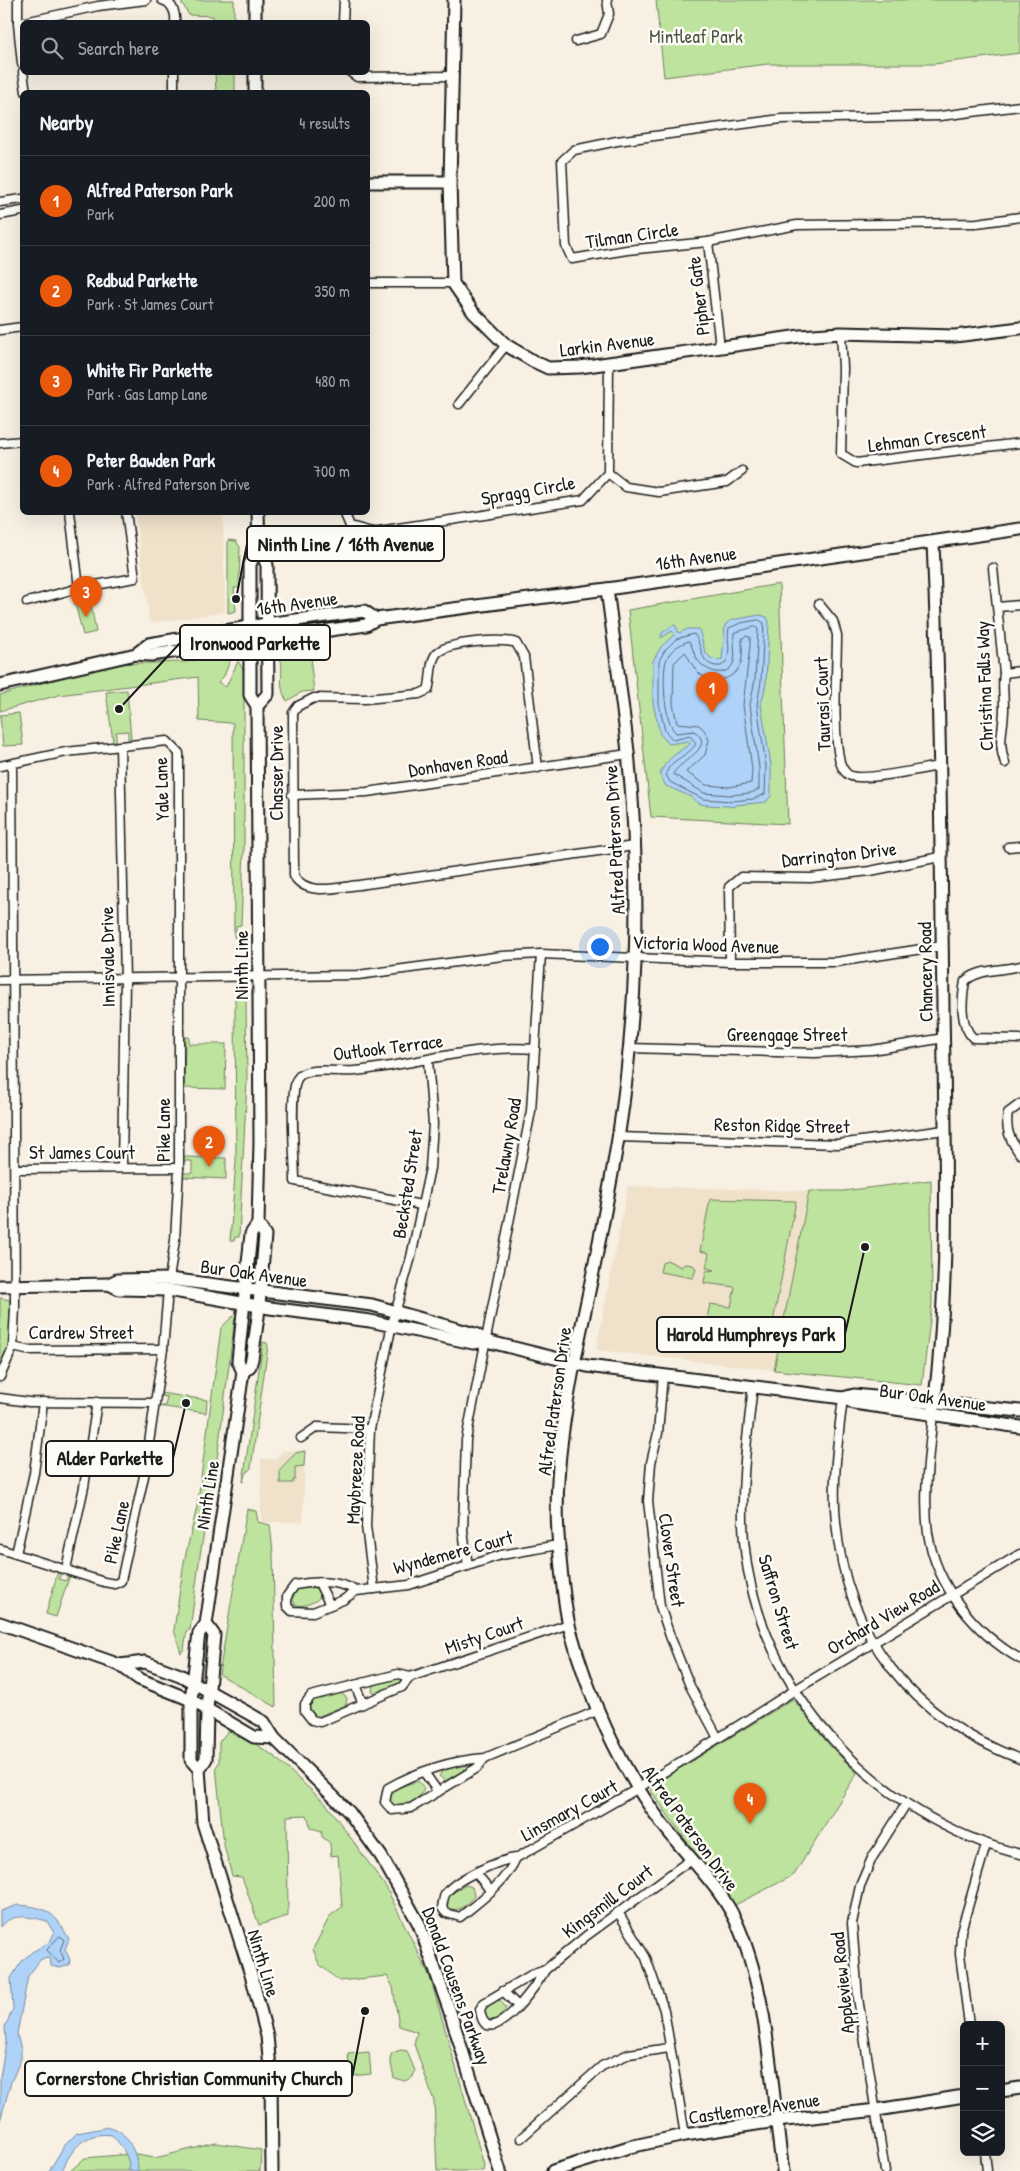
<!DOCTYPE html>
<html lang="en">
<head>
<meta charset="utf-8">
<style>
	:root { --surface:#171b24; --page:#242831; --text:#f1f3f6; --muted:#9ea1a6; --line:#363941; --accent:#ea580c }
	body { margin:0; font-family:"Patrick Hand",sans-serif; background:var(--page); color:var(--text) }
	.controls { position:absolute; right:15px; bottom:15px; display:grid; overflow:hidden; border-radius:8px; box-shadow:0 5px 20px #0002 }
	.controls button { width:45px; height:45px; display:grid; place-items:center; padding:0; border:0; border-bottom:1px solid var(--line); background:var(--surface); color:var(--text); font:25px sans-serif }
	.you { position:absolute; left:599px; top:946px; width:18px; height:18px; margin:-12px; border:4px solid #fff; border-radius:50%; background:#1a73e8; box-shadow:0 0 0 8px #1a73e833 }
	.badge { display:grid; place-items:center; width:32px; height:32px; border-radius:50%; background:var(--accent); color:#fff; font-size:16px; font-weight:700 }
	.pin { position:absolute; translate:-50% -41px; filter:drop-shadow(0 1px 2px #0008) }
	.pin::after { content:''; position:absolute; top:26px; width:18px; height:15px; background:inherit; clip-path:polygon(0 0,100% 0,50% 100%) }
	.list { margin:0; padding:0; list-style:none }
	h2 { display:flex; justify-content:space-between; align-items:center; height:65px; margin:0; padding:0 20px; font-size:21px }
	h2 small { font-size:16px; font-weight:400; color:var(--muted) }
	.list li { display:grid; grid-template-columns:32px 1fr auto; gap:15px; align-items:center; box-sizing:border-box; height:90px; padding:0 20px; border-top:1px solid var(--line) }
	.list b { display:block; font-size:19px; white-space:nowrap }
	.list p { margin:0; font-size:16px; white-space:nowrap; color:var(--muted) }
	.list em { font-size:16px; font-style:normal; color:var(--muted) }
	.icon { flex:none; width:28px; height:28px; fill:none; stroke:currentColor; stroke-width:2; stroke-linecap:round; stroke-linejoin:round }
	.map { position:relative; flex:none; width:1020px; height:2171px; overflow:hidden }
	.search { position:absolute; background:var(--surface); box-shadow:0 5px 20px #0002; left:20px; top:20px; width:350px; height:55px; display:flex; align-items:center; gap:12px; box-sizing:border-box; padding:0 18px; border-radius:8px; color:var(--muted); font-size:19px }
	.panel { position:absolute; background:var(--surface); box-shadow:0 5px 20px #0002; left:20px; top:90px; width:350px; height:425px; border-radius:8px }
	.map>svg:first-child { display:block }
	.built { fill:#f0e1ca }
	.green { fill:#bee39e; stroke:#6d805d }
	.water { fill:#afd3f8; stroke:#748aa0 }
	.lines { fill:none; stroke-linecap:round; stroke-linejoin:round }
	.shore { stroke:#576574; stroke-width:1 }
	.street-casing { stroke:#1c1c1c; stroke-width:11 }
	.secondary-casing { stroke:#1c1c1c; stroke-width:15 }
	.street { stroke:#fdfcf7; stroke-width:8 }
	.secondary { stroke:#fdfcf7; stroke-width:11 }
	.labels { text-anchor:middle; stroke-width:5; stroke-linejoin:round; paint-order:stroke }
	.park-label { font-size:19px; fill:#4d5843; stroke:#fdfcf7 }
	.street-label { font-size:19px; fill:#1c1c1c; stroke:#fdfcf7 }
	.leader { fill:none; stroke:#1c1c1c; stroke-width:2 }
	.callout-dot { fill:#1c1c1c; stroke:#fdfcf7; stroke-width:2 }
	.callout { fill:#fdfcf7; stroke:#1c1c1c; stroke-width:2 }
	.callout-label { font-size:20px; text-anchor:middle; font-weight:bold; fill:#1c1c1c }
</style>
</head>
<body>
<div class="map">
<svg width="1020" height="2171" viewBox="0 0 1020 2171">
	<rect width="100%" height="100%" fill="#f7f0e3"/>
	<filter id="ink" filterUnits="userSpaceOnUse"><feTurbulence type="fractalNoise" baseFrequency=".02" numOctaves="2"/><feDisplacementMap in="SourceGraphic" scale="10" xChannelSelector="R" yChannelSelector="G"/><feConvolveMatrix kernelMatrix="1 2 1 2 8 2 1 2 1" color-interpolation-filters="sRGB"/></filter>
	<g filter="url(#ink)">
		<g class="built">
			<polygon points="135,513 223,513 225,612 150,623"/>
			<polygon points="628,1186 809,1191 774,1370 596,1350"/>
			<polygon points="305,1450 303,1522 261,1522 261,1459 275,1459 283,1451"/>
		</g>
		<g class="green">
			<polygon points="180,0 234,0 234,22 214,22 213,16 189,15"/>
			<polygon points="656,0 1020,0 1020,53 934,64 768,64 664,77"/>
			<polygon points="215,73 235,73 235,92 216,92"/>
			<polygon points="228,540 236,541 240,547 239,588 234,588 236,611 228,613"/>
			<polygon points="779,584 788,824 651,817 628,610"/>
			<polygon points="88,589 96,632 83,635 72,592 76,591 78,602 86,600 85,590"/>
			<path d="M305 646 313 650 311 666 314 691 302 692 287 701C276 684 286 671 279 655L282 650Z"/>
			<polygon points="225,654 232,656 224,676 218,682 226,687 238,661 244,671 244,849 241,925 236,926 236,938 234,937 233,723 199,721 198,677 59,695 0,711 0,695 109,664 186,662"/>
			<polygon points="127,690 131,739 128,739 128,731 116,732 116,741 113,741 106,692"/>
			<polygon points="19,713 23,745 3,746 0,715"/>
			<polygon points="239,988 246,998 247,1080 239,1237 235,1237 234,1241 230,1241 236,1161 235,998"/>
			<polygon points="185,1037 189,1037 189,1044 226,1044 225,1089 184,1088"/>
			<polygon points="184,1157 226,1158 226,1179 183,1177 183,1173 192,1173 192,1161 183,1161"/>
			<polygon points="931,1180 932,1304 922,1385 774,1370 809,1191 843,1191"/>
			<polygon points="710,1199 796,1201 768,1349 715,1338 713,1347 702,1344 710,1304 731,1307 735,1287 704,1283 706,1271 715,1270 706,1268 709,1253 700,1251"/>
			<polygon points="667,1260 681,1267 685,1264 693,1265 696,1269 693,1278 660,1272 662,1263"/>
			<polygon points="0,1298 10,1300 10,1340 0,1366"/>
			<polygon points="233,1316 235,1318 217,1459 200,1555 190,1630 187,1630 184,1649 181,1653 174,1630 184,1562 197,1507 221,1328"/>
			<polygon points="263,1342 267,1343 268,1346 251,1468 245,1474 243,1482"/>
			<polygon points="160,1393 207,1400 206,1413 158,1406 165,1406 167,1397 160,1396"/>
			<polygon points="305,1451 304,1466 295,1467 295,1480 293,1480 293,1483 280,1483 280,1469 296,1453"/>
			<polygon points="247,1509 256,1511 258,1522 270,1525 273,1552 276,1707 219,1674"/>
			<polygon points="58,1571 61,1572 59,1579 66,1581 68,1575 70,1575 56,1617 46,1614"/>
			<path d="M315 1588 320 1592V1597C315 1603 303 1607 295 1605L291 1595 296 1589Z"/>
			<polygon points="400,1677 402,1679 401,1682 376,1693 372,1691 373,1685"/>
			<polygon points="340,1692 347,1698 346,1705 317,1717 308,1709 312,1699"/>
			<polygon points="793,1699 830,1746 857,1773 794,1875 733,1906 650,1790 653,1785"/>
			<polygon points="235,1730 275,1757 327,1805 386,1887 430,1977 484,2165 483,2171 437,2171 434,2101 414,2044 417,2032 399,2026 393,1987 387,1976 339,1981 319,1964 313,1949 330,1916 342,1907 338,1855 331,1856 330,1843 322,1837 322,1831 311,1828 307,1815 287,1816 288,1916 259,1925 242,1877 232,1876 224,1845 216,1767 219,1763 219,1742 228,1731"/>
			<polygon points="470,1761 471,1766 445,1781 439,1776 442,1771"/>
			<path d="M418 1781 424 1788C422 1800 395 1815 389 1799L393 1789Z"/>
			<path d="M466 1885 472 1887 474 1896C466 1904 460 1914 448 1907L446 1903 449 1895Z"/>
			<path d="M500 2000 506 2008C502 2015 497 2021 488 2020L483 2008 494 2001Z"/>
			<polygon points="401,2050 407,2051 415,2071 413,2077 405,2081 394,2078 390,2059 392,2053"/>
			<polygon points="369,2052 371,2074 350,2076 348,2054"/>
			<polygon points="216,2143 261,2150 260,2171 70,2171 85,2158 131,2154 155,2158"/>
		</g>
		<g class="water">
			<path d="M760 615 767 617 769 622 766 683 761 705 771 765V796L766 802 736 805 734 807C724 805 710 806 701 804 697 803 694 800 691 797 687 795 671 788 666 786L660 775C664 760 679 752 691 743L689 741 669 744 660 734 653 703V661L661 647 675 634 672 631 661 638 662 633 673 625 676 626 679 633 688 629H699L705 652 712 659 722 660 725 625 731 620Z"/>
			<path d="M18 1905C48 1907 55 1913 69 1939L65 1949 70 1960 69 1965 60 1968 51 1966 50 1958 41 1959 28 1976 17 2034 21 2050V2059L11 2082 0 2121V2078L6 2042 5 2027 13 2009 11 1978 22 1961 32 1952 50 1942 54 1933 47 1921C31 1917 12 1912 0 1927V1911Z"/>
			<path d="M109 2127C127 2129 138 2156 138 2171H129C131 2158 120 2144 112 2135 85 2131 71 2149 62 2171H49L64 2146 77 2133Z"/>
		</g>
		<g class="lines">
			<g class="shore">
				<path d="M759 620 764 623 761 681 757 705 766 766 765 794 753 799 731 801 703 799 670 782 666 775C668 759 691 756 696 743L690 736 673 740 665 731 659 704V661L665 650 676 639 694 634C703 645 699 668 721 666 734 660 726 640 729 628L741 623Z"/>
				<path d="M755 627 758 629 755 679 750 705 759 768V789L751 793 730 795 704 793 673 774C679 761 718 747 694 731L676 733C664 722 662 676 666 661 669 650 680 644 689 641 693 646 693 654 697 659 705 672 728 680 734 661 736 652 733 642 734 633Z"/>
				<path d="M746 636 750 637V646L743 705 752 769 751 783 729 787 706 785 686 772 705 755 709 740 705 731 699 725 677 723 673 704 674 663 685 652C690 659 692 667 700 674 714 685 735 680 741 663 743 655 742 647 742 639Z"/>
				<polygon points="60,1936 64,1940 60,1950 64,1959 59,1963 47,1950"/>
			</g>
			<defs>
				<g id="street">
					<polyline points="18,0 18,24 22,64"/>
					<path d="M162 0C172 2 176 13 175 22"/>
					<polyline points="25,22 98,6 146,0"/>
					<polyline points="343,22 344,0"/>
					<polyline points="576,41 601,34 609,14 607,0"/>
					<polyline points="23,72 26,92"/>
					<polyline points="174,72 174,92"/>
					<polyline points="350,72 357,77 453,76"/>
					<polyline points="1020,106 940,116 781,119 617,141 574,150 562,161 566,246 572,259 627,250 708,242 797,225 977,223 1020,217"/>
					<polyline points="0,202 22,199"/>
					<polyline points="0,215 22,211"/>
					<polyline points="708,242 720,347"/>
					<polyline points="368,283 453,283"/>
					<polyline points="0,330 22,327"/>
					<polyline points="841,333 843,368 841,454 856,463 1020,443"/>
					<polyline points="459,404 506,345"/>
					<polyline points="0,443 22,441"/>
					<polyline points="608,473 626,487 659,492 727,482 742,471"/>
					<polyline points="70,512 79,588"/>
					<polyline points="344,512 350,526 372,532 583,500 608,473 609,362"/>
					<path d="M993 568 1004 673C1002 685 1004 696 1004 708 1004 730 997 741 1005 763"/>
					<polyline points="27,602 79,588 135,578 126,512"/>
					<path d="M819 604 833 621 837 635C837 671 832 727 840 762 842 768 845 774 851 776 867 781 920 769 939 766"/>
					<polyline points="998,607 1020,605"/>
					<polyline points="1004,673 1020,671"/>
					<polyline points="120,746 125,980 122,1168"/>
					<polyline points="0,766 66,752 167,741 179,753 179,1168 175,1240 169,1279"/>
					<path d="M538 768 524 657 516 643C502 638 448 642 437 653 429 661 432 679 428 690L419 694 365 699 314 698 298 706 293 713 294 876C307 897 339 887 359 885L634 846"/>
					<polyline points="292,795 367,792 628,754"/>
					<polyline points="1008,847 1020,846"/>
					<polyline points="730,962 729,887 741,877 811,878 870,871 940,857"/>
					<path d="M1020 966C1001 971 981 968 965 981 962 999 959 1024 973 1038L1020 1039"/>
					<polyline points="0,980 358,975 502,956 541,954 730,962 836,962 942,946"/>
					<polyline points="628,1048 815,1053 872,1050 944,1038"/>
					<path d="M1020 1104 1008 1113C1005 1129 1010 1140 1020 1154"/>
					<polyline points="618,1137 838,1144 945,1130"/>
					<polyline points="15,1169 179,1168"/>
					<path d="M421 1205 295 1181C295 1161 289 1095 297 1079 304 1065 341 1073 355 1071 415 1065 474 1044 535 1049"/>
					<polyline points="13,1347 26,1350 163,1349"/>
					<polyline points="663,1375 658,1433 651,1463 648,1501 660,1606 670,1636 690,1686 718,1738"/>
					<polyline points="0,1377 13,1347 15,1308 12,764"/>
					<path d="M753 1386C747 1438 740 1489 744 1541 757 1691 877 1818 1020 1854"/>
					<polyline points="0,1398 29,1402 155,1403"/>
					<path d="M843 1398C838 1439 832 1481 836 1522 846 1637 913 1719 1020 1759"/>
					<path d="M933 1414C929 1454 923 1493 928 1533 936 1586 975 1633 1020 1659"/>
					<polyline points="301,1438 317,1427 370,1429"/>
					<polyline points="0,1549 104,1582 115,1584 121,1581 144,1476 163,1349 168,1290"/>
					<polyline points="16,1554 34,1473 43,1402"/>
					<polyline points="468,1566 463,1531 466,1440 531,1111 541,954"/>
					<polyline points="66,1569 84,1487 97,1402"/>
					<polyline points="319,1583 330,1605"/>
					<polyline points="374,1589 366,1526 370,1429 392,1324 411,1257 430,1168 433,1124 428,1060"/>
					<path d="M356 1591C340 1580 314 1581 295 1585L287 1596V1606L292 1611 313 1612 343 1600 356 1591 409 1585 501 1555 558 1545"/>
					<polyline points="410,1677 402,1687 320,1722 312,1720 305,1711 305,1704 311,1696 398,1674 410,1677 569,1624"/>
					<polyline points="355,1685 363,1704"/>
					<path d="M485 1758 477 1768 411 1808 392 1810 385 1802 388 1788C416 1772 452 1760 485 1758L599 1710"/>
					<polyline points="424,1772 438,1792"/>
					<path d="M516 1858C506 1882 480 1901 460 1917L446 1913 442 1908C443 1903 443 1897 446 1893 456 1879 499 1860 516 1858L637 1789 795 1690 1020 1554"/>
					<polyline points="476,1873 490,1890"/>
					<polyline points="618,1912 646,1958 664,2010 685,2135"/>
					<path d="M545 1970C538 1984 485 2058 480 2009L484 2003 531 1975 545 1970 586 1936 690 1860"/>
					<polyline points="503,1991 518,2006"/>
					<polyline points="969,2025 960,1954 961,1931 986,1845"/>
					<polyline points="521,2138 602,2066 629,2054 669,2048"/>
					<polyline points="985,2152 987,2171"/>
					<polyline points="885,2171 858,1998 852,1923 860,1886 872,1858 906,1804"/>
				</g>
				<g id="secondary">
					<polyline points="454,0 450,182 453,283 473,312 506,345 533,361 548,368 580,367 800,336 841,333 955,336 1020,328"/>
					<polyline points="255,22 255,0"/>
					<polyline points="255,92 255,72"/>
					<polyline points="368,182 450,182"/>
					<path d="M933 543C940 697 941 852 943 1007 945 1143 951 1279 933 1414"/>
					<polyline points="259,547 250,564 250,695 257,706 260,1142 258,1224 251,1234 238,1361 243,1372 206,1624 199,1633 191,1700 191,1760 199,1769 203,1823 252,1978 267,2036 271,2079 272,2171"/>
					<path d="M607 589C614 643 622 698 628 752 641 881 638 1012 618 1139 607 1205 594 1269 580 1334 566 1403 552 1476 559 1547 561 1570 564 1607 570 1629 588 1696 619 1766 661 1822 686 1856 723 1888 739 1928 770 2002 771 2092 783 2171"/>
					<polyline points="136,654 149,644 266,624 364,611 376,619"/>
					<polyline points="0,685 136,654 151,655 366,625 376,619 607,589 1020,529"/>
					<polyline points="257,706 268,694 267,565 259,547 258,512"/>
					<polyline points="109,1284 117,1280 169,1279 372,1305 475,1334 486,1341 587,1366 843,1398 854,1403 1020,1427"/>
					<polyline points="0,1286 109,1284 119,1289 168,1290 270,1308 370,1321 473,1343 486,1341"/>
					<polyline points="243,1372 250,1366 252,1359 258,1317 265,1235 258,1224"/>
					<polyline points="843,1398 854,1395 1020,1411"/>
					<polyline points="0,1623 120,1665 139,1679 191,1700 254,1737 274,1738"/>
					<polyline points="120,1665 145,1662 180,1675 264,1722 274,1738 349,1812 381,1856 419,1924 450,2012 500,2171"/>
					<polyline points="199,1769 206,1759 207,1709 214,1635 206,1624"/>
					<polyline points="1001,2091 1020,2088"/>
					<polyline points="553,2171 629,2147 685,2135 776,2121 877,2110 964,2096"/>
				</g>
			</defs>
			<use href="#street" class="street-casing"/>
			<use href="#secondary" class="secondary-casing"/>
			<use href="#street" class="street"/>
			<use href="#secondary" class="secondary"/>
		</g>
	</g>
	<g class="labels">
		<g class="park-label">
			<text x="696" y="43">Mintleaf Park</text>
		</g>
		<g class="street-label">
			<text transform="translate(632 235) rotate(-8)" y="7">Tilman Circle</text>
			<text transform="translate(698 296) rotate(-97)" y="7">Pipher Gate</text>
			<text transform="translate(607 344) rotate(-7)" y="7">Larkin Avenue</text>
			<text transform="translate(927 438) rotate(-7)" y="7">Lehman Crescent</text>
			<text transform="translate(528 490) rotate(-10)" y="7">Spragg Circle</text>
			<text transform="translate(696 558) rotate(-8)" y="7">16th Avenue</text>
			<text transform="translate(297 603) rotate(-8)" y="7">16th Avenue</text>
			<text transform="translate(984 686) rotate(-92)" y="7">Christina Falls Way</text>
			<text transform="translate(822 704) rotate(-92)" y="7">Taurasi Court</text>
			<text transform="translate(458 763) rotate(-8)" y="7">Donhaven Road</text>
			<text transform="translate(276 773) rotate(-90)" y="7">Chasser Drive</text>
			<text transform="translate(161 789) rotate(-92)" y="7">Yale Lane</text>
			<text transform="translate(614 840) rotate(-93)" y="7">Alfred Paterson Drive</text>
			<text transform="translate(839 854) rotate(-6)" y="7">Darrington Drive</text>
			<text transform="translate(706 944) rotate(2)" y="7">Victoria Wood Avenue</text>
			<text transform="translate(107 957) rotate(-91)" y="7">Innisvale Drive</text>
			<text transform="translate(241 965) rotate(-90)" y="7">Ninth Line</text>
			<text transform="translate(925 972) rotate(-91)" y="7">Chancery Road</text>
			<text x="787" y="1041">Greengage Street</text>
			<text transform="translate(388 1047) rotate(-7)" y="7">Outlook Terrace</text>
			<text transform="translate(782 1125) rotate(1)" y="7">Reston Ridge Street</text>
			<text transform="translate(163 1130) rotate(-90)" y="7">Pike Lane</text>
			<text transform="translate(506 1146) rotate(-80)" y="7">Trelawny Road</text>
			<text x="82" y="1159">St James Court</text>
			<text transform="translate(407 1184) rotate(-81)" y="7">Becksted Street</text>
			<text transform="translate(254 1273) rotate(8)" y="7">Bur Oak Avenue</text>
			<text x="81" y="1339">Cardrew Street</text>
			<text transform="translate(933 1397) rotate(8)" y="7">Bur Oak Avenue</text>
			<text transform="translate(554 1401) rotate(-82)" y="7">Alfred Paterson Drive</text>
			<text transform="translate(355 1470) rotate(-87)" y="7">Maybreeze Road</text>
			<text transform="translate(207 1495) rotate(-81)" y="7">Ninth Line</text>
			<text transform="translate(116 1532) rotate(-78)" y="7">Pike Lane</text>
			<text transform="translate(453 1552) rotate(-15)" y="7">Wyndemere Court</text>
			<text transform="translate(672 1560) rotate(82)" y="7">Clover Street</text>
			<text transform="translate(779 1602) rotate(73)" y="7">Saffron Street</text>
			<text transform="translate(883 1617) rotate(-31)" y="7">Orchard View Road</text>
			<text transform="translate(484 1635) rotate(-19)" y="7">Misty Court</text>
			<text transform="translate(569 1810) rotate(-29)" y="7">Linsmary Court</text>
			<text transform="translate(691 1828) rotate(54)" y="7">Alfred Paterson Drive</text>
			<text transform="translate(607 1901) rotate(-37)" y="7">Kingsmill Court</text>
			<text transform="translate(264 1963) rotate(73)" y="7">Ninth Line</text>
			<text transform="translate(842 1983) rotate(-96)" y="7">Appleview Road</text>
			<text transform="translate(457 1986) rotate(70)" y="7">Donald Cousens Parkway</text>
			<text transform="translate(754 2108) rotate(-8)" y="7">Castlemore Avenue</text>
		</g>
	</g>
	<path class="leader" d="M236 599L247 544M119 709L180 643M865 1247L845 1334M186 1403L173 1458M365 2011L352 2078"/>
	<g class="callout-dot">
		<circle cx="236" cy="599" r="5"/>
		<circle cx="119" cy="709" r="5"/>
		<circle cx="865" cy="1247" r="5"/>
		<circle cx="186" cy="1403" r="5"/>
		<circle cx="365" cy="2011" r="5"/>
	</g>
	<g class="callout">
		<rect x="247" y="526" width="197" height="35" rx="5"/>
		<rect x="180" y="625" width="150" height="35" rx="5"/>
		<rect x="657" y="1317" width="188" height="35" rx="5"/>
		<rect x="46" y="1441" width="127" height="35" rx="5"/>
		<rect x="25" y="2061" width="327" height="35" rx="5"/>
	</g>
	<g class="callout-label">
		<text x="346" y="551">Ninth Line / 16th Avenue</text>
		<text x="255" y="650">Ironwood Parkette</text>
		<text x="751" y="1341">Harold Humphreys Park</text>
		<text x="110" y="1465">Alder Parkette</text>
		<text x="189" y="2085">Cornerstone Christian Community Church</text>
	</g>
</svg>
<div class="controls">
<button>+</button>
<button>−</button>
<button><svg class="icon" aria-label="layers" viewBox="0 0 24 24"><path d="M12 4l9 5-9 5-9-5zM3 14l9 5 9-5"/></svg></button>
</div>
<div class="you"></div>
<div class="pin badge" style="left:712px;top:713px">1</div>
<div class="pin badge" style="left:209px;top:1167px">2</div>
<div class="pin badge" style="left:86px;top:617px">3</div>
<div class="pin badge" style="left:750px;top:1824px">4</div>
<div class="search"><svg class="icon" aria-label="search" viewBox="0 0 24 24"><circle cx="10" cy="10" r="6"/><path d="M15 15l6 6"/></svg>Search here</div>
<section class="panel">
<h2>Nearby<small>4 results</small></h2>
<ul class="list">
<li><span class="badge">1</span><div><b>Alfred Paterson Park</b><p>Park</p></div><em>200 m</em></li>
<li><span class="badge">2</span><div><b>Redbud Parkette</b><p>Park · St James Court</p></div><em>350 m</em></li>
<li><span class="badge">3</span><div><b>White Fir Parkette</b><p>Park · Gas Lamp Lane</p></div><em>480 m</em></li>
<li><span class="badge">4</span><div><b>Peter Bawden Park</b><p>Park · Alfred Paterson Drive</p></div><em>700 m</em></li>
</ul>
</section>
</div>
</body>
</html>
